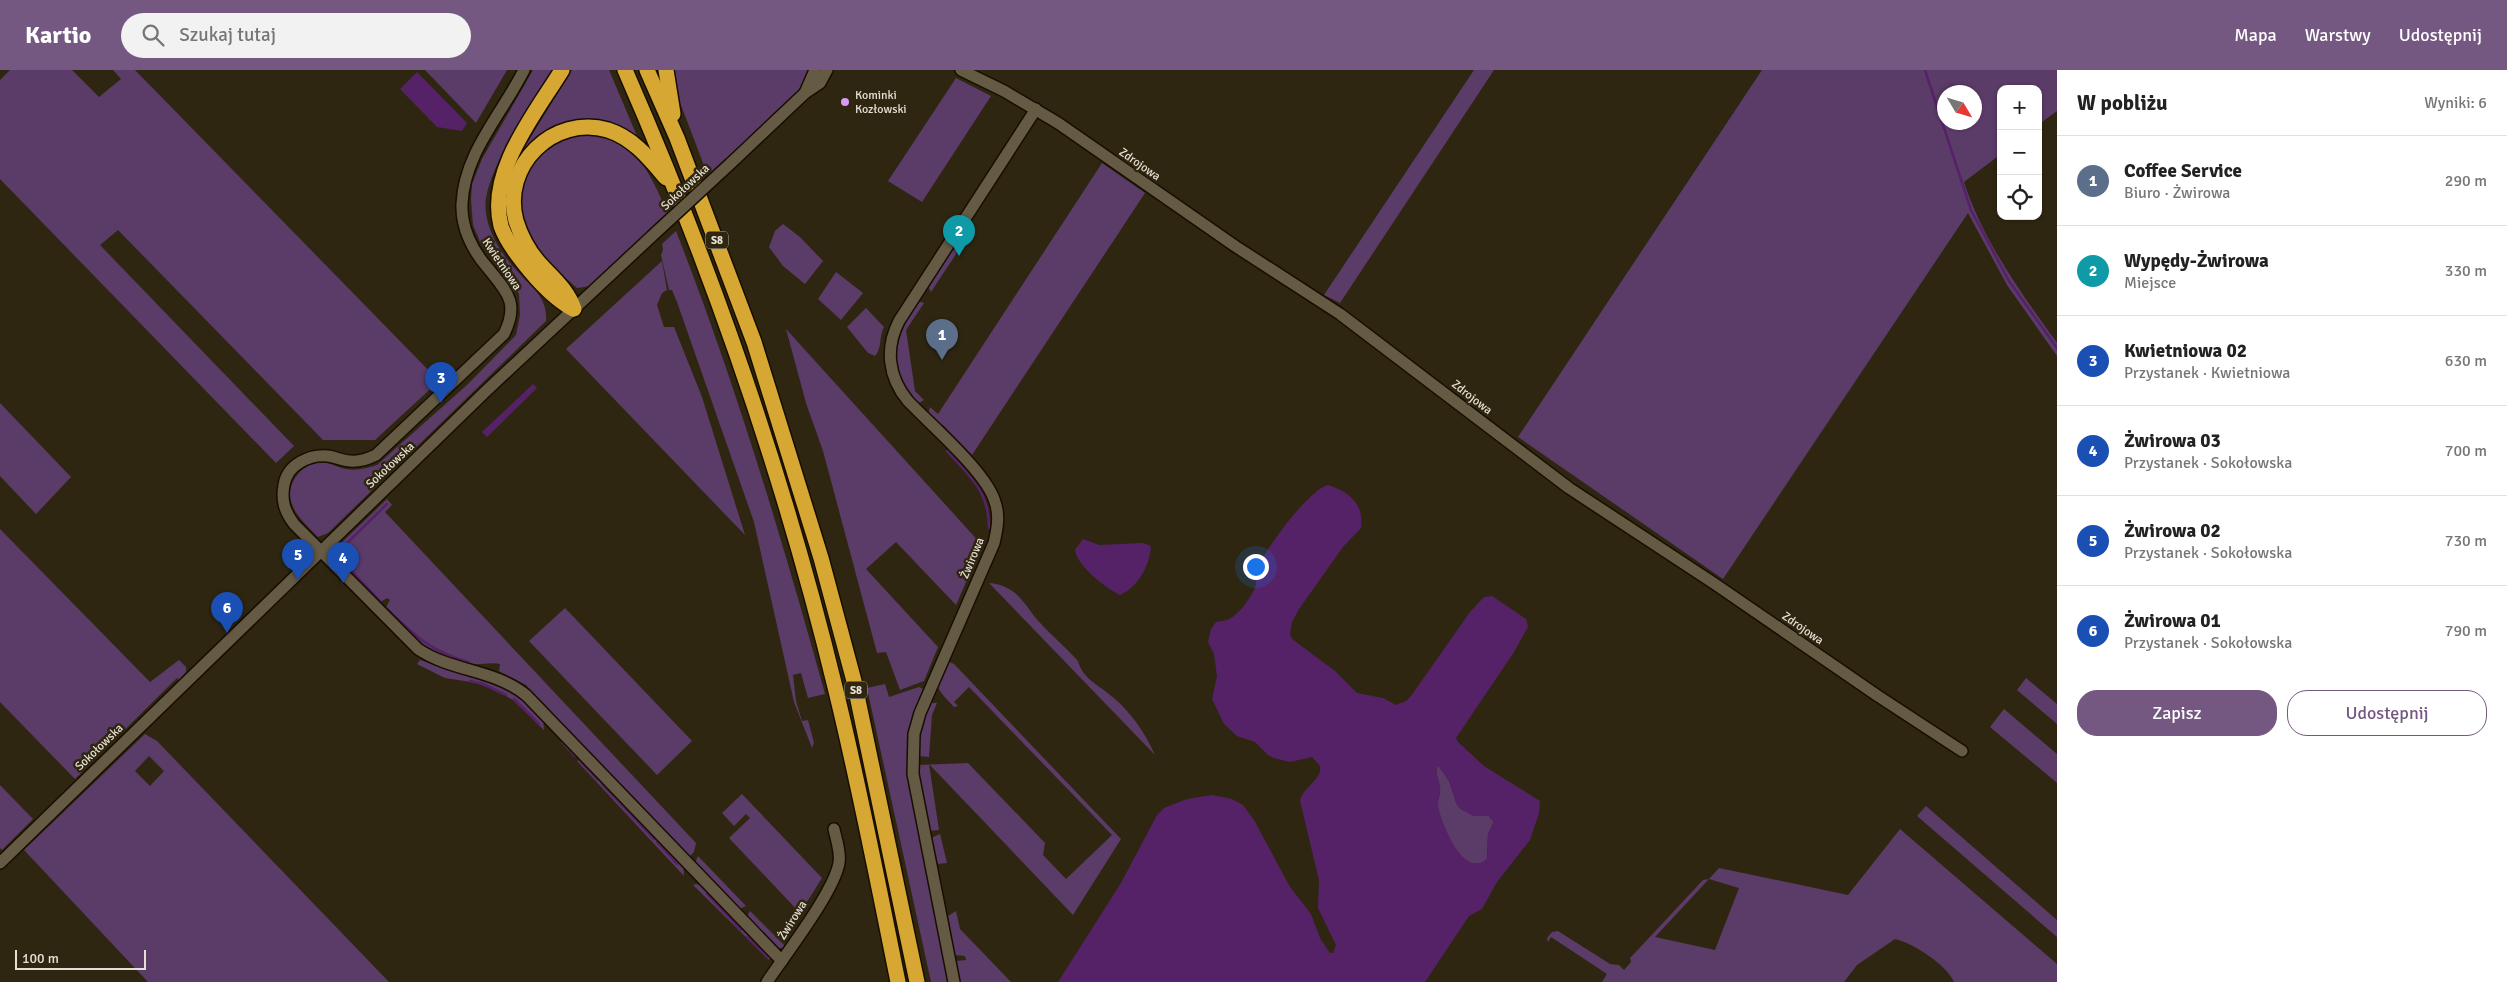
<!DOCTYPE html>
<html lang="pl">
<head>
<meta charset="utf-8">
<style>
	:root { --surface:#fff; --page:#f2f2f2; --text:#222; --muted:#767676; --line:#e0e0e0; --accent:#755881 }
	body { margin:0; font-family:Signika,sans-serif; background:var(--page); color:var(--text) }
	.controls { position:absolute; right:15px; top:15px; display:grid; overflow:hidden; border-radius:10px; box-shadow:0 1px 4px #0004 }
	.controls button { width:45px; height:45px; display:grid; place-items:center; padding:0; border:0; border-bottom:1px solid var(--line); background:var(--surface); color:var(--text); font:25px sans-serif }
	.compass { position:absolute; left:1937px; top:15px; width:45px; height:45px; border-radius:50%; background:var(--surface); box-shadow:0 1px 4px #0004; rotate:128deg }
	.scale { position:absolute; left:15px; bottom:12px; width:131px; box-sizing:border-box; padding-left:5px; border:2px solid #e6e0d4; border-top:0; font-size:14px; line-height:18px; white-space:nowrap; color:#e6e0d4; -webkit-text-stroke:4px #2f2611; paint-order:stroke }
	.you { position:absolute; left:1255px; top:496px; width:18px; height:18px; margin:-12px; border:4px solid #fff; border-radius:50%; background:#1a73e8; box-shadow:0 0 0 8px #1a73e833 }
	.badge { display:grid; place-items:center; width:32px; height:32px; border-radius:50%; background:var(--accent); color:#fff; font-size:16px; font-weight:700 }
	.pin { position:absolute; translate:-50% -41px; filter:drop-shadow(0 1px 2px #0008) }
	.pin::after { content:''; position:absolute; top:26px; width:18px; height:15px; background:inherit; clip-path:polygon(0 0,100% 0,50% 100%) }
	.list { margin:0; padding:0; list-style:none }
	h2 { display:flex; justify-content:space-between; align-items:center; height:65px; margin:0; padding:0 20px; font-size:21px }
	h2 small { font-size:16px; font-weight:400; color:var(--muted) }
	.list li { display:grid; grid-template-columns:32px 1fr auto; gap:15px; align-items:center; box-sizing:border-box; height:90px; padding:0 20px; border-top:1px solid var(--line) }
	.list b { display:block; font-size:19px; white-space:nowrap }
	.list p { margin:0; font-size:16px; white-space:nowrap; color:var(--muted) }
	.list em { font-size:16px; font-style:normal; color:var(--muted) }
	.actions { display:flex; gap:10px; padding:15px 20px }
	.actions a { flex:1; padding:11px 0; border:1px solid var(--accent); border-radius:20px; text-align:center; font-size:18px; color:var(--accent) }
	.actions .main { background:var(--accent); color:#fff }
	.icon { flex:none; width:28px; height:28px; fill:none; stroke:currentColor; stroke-width:2; stroke-linecap:round; stroke-linejoin:round }
	.map { position:relative; flex:none; width:2057px; height:912px; overflow:hidden }
	header { display:flex; align-items:center; gap:30px; box-sizing:border-box; height:70px; padding:0 25px; background:var(--accent); color:#fff }
	header strong { font-size:24px }
	nav { display:flex; gap:28px; margin-inline-start:auto; font-size:18px }
	.search { width:350px; height:45px; background:var(--page); display:flex; align-items:center; gap:12px; box-sizing:border-box; padding:0 18px; border-radius:28px; color:var(--muted); font-size:19px }
	main { display:flex }
	aside { flex:1; background:var(--surface) }
	.map>svg:first-child { display:block }
	.green { fill:#5b3b68; fill-rule:evenodd }
	.water { fill:#552268; fill-rule:evenodd }
	.lines { fill:none; stroke-linecap:round; stroke-linejoin:round }
	.stream { stroke:#552268; stroke-width:2.5 }
	.minor-casing { stroke:#170e00; stroke-width:14 }
	.highway-casing { stroke:#170e00; stroke-width:18 }
	.minor { stroke:#655a44; stroke-width:11 }
	.highway { stroke:#d7a734; stroke-width:15 }
	.minor-bridge-casing { stroke:#170e00; stroke-width:14; stroke-linecap:butt }
	.minor-bridge { stroke:#655a44; stroke-width:11 }
	.poi-dot { fill:#db99f5; stroke:#2f2611; stroke-width:2 }
	.labels { text-anchor:middle; stroke-width:5; stroke-linejoin:round; paint-order:stroke }
	.shield { fill:#2f2611; stroke:#afa89a; stroke-width:1 }
	.shield-label { font-size:11px; font-weight:bold; fill:#e6e0d4 }
	.poi-label { font-size:12px; fill:#e6e0d4; stroke:#2f2611; text-anchor:start }
	.street-label { font-size:12px; fill:#e6e0d4; stroke:#2f2611 }
</style>
</head>
<body>
<header>
<strong>Kartio</strong>
<div class="search"><svg class="icon" aria-label="search" viewBox="0 0 24 24"><circle cx="10" cy="10" r="6"/><path d="M15 15l6 6"/></svg>Szukaj tutaj</div>
<nav><a>Mapa</a><a>Warstwy</a><a>Udostępnij</a></nav>
</header>
<main>
<div class="map">
<svg width="2057" height="912" viewBox="0 0 2057 912">
	<rect width="100%" height="100%" fill="#2f2611"/>
	<g class="green">
		<polygon points="10,0 72,0 99,27 121,9 113,0 135,0 439,311 375,370 323,370 118,160 100,175 294,376 276,393 0,109 0,10"/>
		<polygon points="425,0 507,0 476,53"/>
		<path d="M533 0H554C532 36 493 88 486 128 482 155 501 185 519 203 533 218 548 229 546 251L328 463 318 467C302 451 280 432 295 408 301 399 309 394 320 392 329 391 338 398 346 399 357 401 367 398 377 395L468 314 516 265 520 245 519 224 481 174 473 155 471 130 472 114 482 89Z"/>
		<path d="M572 0H609L637 66C627 61 616 54 605 52 566 44 541 61 517 89Z"/>
		<polygon points="671,0 809,0 800,19 708,106 676,22"/>
		<polygon points="1474,0 1494,0 1340,233 1324,225"/>
		<path d="M1762 0H2057V41L2038 55V19H2001V84L1964 112C1983 171 2021 223 2057 273V286L2007 215 1968 143 1723 509 1518 367ZM1944 22H1974V52H1944Z"/>
		<polygon points="956,8 991,26 922,132 888,111"/>
		<path d="M581 64C589 64 600 63 608 66 642 80 653 112 668 143L591 216 577 218C558 201 537 184 526 160 513 129 525 84 558 70 565 67 573 66 581 64Z"/>
		<polygon points="1102,93 1145,123 972,385 943,355 939,358 928,344 930,337 938,344"/>
		<polygon points="783,154 800,167 823,191 805,214 783,196 769,177 775,161"/>
		<path d="M676 161C735 312 782 468 825 624L808 628 801 603 793 605 796 631 802 651 808 650 814 673 812 678 794 632 754 452 677 232 672 220H669L661 185 663 180 662 174Z"/>
		<polygon points="953,178 958,181 931,222 928,216"/>
		<polygon points="662,191 667,220 662,223 657,235 664,257 674,257 702,327 745,465 566,279"/>
		<polygon points="836,202 863,223 841,250 818,229"/>
		<path d="M921 232 924 233 906 260 915 321 924 330 919 333C912 330 907 321 904 315 888 284 901 259 917 233Z"/>
		<path d="M866 238 884 257C879 266 882 279 875 286L868 283 847 257Z"/>
		<polygon points="786,259 982,475 956,535 896,472 866,499 938,577 924,611 900,620 886,582 877,583 823,381 806,333"/>
		<polygon points="0,333 71,407 36,444 0,406"/>
		<path d="M387 429 392 435 385 442 696 773 694 782 689 787 526 615 499 601 500 594C492 592 481 595 471 594 433 589 411 565 385 539L390 530 387 528 379 533C365 518 336 498 338 476Z"/>
		<polygon points="0,459 150,612 179,590 186,597 186,602 179,610 177,608 75,709 0,632"/>
		<path d="M989 513C1013 515 1021 528 1034 546 1047 562 1064 575 1078 591 1083 610 1101 616 1115 629 1133 645 1145 663 1155 685Z"/>
		<polygon points="565,538 692,671 657,705 529,571"/>
		<polygon points="420,590 505,618 520,627 543,649 544,660 513,630 497,621 477,613 445,608 417,594"/>
		<path d="M947 591 954 594 1121 769 1073 845 929 694 939 760 929 761 918 695 968 693 1045 773 1043 785 1066 809 1112 765 969 617 954 632 958 636 954 637C933 614 935 619 947 591Z"/>
		<polygon points="2026,608 2057,634 2057,654 2017,620"/>
		<polygon points="885,614 889,627 919,617 923,619 914,642 907,693 950,912 931,912 867,618"/>
		<polygon points="930,633 937,633 932,645 929,687 918,686 922,653"/>
		<polygon points="2004,639 2057,684 2057,713 1990,657"/>
		<path d="M145 664 157 671 389 912H148L24 780ZM149 686 164 701 150 716 135 701Z"/>
		<polygon points="582,690 683,794 684,806 577,691"/>
		<path d="M1438 695 1449 711 1457 735 1462 740 1489 746 1494 752 1488 764 1487 789C1464 810 1443 757 1438 740 1436 733 1441 725 1440 717 1439 709 1434 702 1438 695Z"/>
		<polygon points="0,715 33,749 2,780 0,778"/>
		<polygon points="742,724 822,808 800,843 729,768 750,748 746,744 734,756 722,743"/>
		<polygon points="1926,736 2057,850 2057,867 1917,746"/>
		<path d="M1900 759 2057 894V912H1954C1947 895 1913 873 1895 869L1857 895 1844 912H1602L1607 904 1551 867 1548 872 1547 868 1552 862 1558 861 1610 894 1619 895 1624 900 1631 892 1630 888 1632 886 1703 810 1709 809 1719 798 1848 825ZM1709 809 1739 818 1715 880 1655 867Z"/>
		<polygon points="940,764 947,793 938,794 931,768"/>
		<polygon points="698,786 746,836 739,839 695,793"/>
		<polygon points="696,814 703,816 770,887 769,890 693,815"/>
		<polygon points="750,841 784,875 783,878 777,878 747,846"/>
		<polygon points="956,841 960,859 1011,912 960,912 956,891 966,890 965,886 955,885 948,846"/>
	</g>
	<g class="water">
		<polygon points="417,2 467,53 462,61 437,57 400,19"/>
		<polygon points="533,314 537,318 487,367 482,362"/>
		<path d="M1328 415C1350 422 1364 434 1361 458L1343 477 1299 539 1292 552 1290 564 1292 569 1335 601 1357 623 1383 628 1396 635 1406 631 1411 626 1470 542 1484 527 1492 526 1526 549 1528 557 1514 582 1456 668 1458 672 1484 696 1540 731 1539 743 1530 770 1497 812 1482 839 1469 846 1425 912H1058L1121 813 1157 745 1164 738 1187 729 1212 725 1232 729 1243 735 1254 750 1290 817 1311 844 1320 868 1330 883H1333L1336 875 1318 838 1319 810 1300 731C1303 716 1322 711 1320 696L1312 687 1290 692 1274 688 1268 685 1255 672 1237 666 1224 654 1212 629 1217 606 1214 584 1208 572 1211 559 1216 552C1221 551 1227 551 1231 548 1240 543 1254 524 1256 514 1256 509 1254 505 1257 499 1265 480 1308 420 1328 415ZM1438 695 1449 711 1457 735 1462 740 1473 746H1489L1494 752 1488 764 1487 789C1464 810 1443 756 1439 740 1436 733 1441 725 1440 717 1439 710 1434 702 1438 695Z"/>
		<path d="M1083 469 1099 475 1143 473 1151 476C1150 495 1138 517 1120 525 1106 518 1077 496 1075 480Z"/>
	</g>
	<g class="lines">
		<g class="stream">
			<polyline points="1925,0 1971,140 2009,211 2057,278"/>
			<path d="M947 381C970 407 989 420 989 458"/>
			<polyline points="380,531 348,497 341,479 387,434"/>
			<path d="M386 538C414 565 430 581 468 592"/>
			<polyline points="470,611 483,614 506,625"/>
			<polyline points="514,629 539,654"/>
			<polyline points="562,672 575,686"/>
			<polyline points="581,692 598,710"/>
			<polyline points="602,714 654,769"/>
			<polyline points="657,772 677,794"/>
			<polyline points="707,824 741,860"/>
			<polyline points="747,867 767,887"/>
		</g>
		<defs>
			<g id="minor">
				<path d="M524 0C502 44 464 83 462 134 461 157 472 180 487 197 506 221 520 232 504 264L376 385C368 389 360 392 350 391 343 391 335 387 328 386 309 384 287 395 284 415 281 431 285 442 294 454L418 579C452 602 495 599 527 626L782 891"/>
				<polyline points="961,0 1004,21 1058,53 1235,176 1340,244 1569,418 1715,514 1878,626 1962,681"/>
				<polyline points="805,23 815,0"/>
				<polyline points="731,93 805,23 820,13 827,0"/>
				<polyline points="0,793 486,321 652,166"/>
				<path d="M767 912C785 885 834 822 839 793 841 782 836 769 834 759"/>
				<path d="M954 912 913 704 914 664 920 643 994 473C997 460 1000 446 995 432 987 403 931 355 908 331 888 307 885 278 899 251L1036 39"/>
			</g>
			<g id="highway">
				<path d="M562 0C535 44 487 102 501 156 505 168 515 182 523 192 537 210 553 228 573 239"/>
				<path d="M625 0C712 199 784 406 835 617 859 714 878 813 898 912"/>
				<polyline points="647,0 677,68 754,272 821,488 854,611 917,912"/>
				<polyline points="666,0 673,44"/>
				<path d="M574 239C568 221 556 211 543 197 531 185 521 167 516 151 501 96 553 44 608 60 633 68 649 88 666 108"/>
			</g>
		</defs>
		<use href="#minor" class="minor-casing"/>
		<use href="#highway" class="highway-casing"/>
		<use href="#minor" class="minor"/>
		<use href="#highway" class="highway"/>
		<defs>
			<polyline id="minor-bridge" points="652,166 731,93"/>
		</defs>
		<use href="#minor-bridge" class="minor-bridge-casing"/>
		<use href="#minor-bridge" class="minor-bridge"/>
	</g>
	<circle class="poi-dot" cx="845" cy="32" r="5"/>
	<g class="labels">
		<g class="shield">
			<rect x="706" y="161.5" width="22" height="17" rx="4"/>
			<rect x="845" y="611.5" width="22" height="17" rx="4"/>
		</g>
		<g class="shield-label">
			<text x="717" y="174">S8</text>
			<text x="856" y="624">S8</text>
		</g>
		<g class="poi-label">
			<text x="855" y="29">Kominki<tspan x="855" dy="14">Kozłowski</tspan></text>
		</g>
		<g class="street-label">
			<text transform="translate(1140 94) rotate(35)" y="4">Zdrojowa</text>
			<text transform="translate(685 117) rotate(-43)" y="4">Sokołowska</text>
			<text transform="translate(502 194) rotate(56)" y="4">Kwietniowa</text>
			<text transform="translate(1472 327) rotate(38)" y="4">Zdrojowa</text>
			<text transform="translate(390 395) rotate(-43)" y="4">Sokołowska</text>
			<text transform="translate(972 488) rotate(-67)" y="4">Żwirowa</text>
			<text transform="translate(1803 558) rotate(35)" y="4">Zdrojowa</text>
			<text transform="translate(99 677) rotate(-44)" y="4">Sokołowska</text>
			<text transform="translate(792 850) rotate(-58)" y="4">Żwirowa</text>
		</g>
	</g>
</svg>
<div class="controls">
<button>+</button>
<button>−</button>
<button><svg class="icon" aria-label="locate" viewBox="0 0 24 24"><circle cx="12" cy="12" r="6"/><path d="M12 2v4M12 18v4M2 12h4M18 12h4"/></svg></button>
</div>
<svg class="compass" viewBox="-18 -18 36 36"><path d="M0-13l5 13h-10z" fill="#e53935"/><path d="M0 13l5-13h-10z" fill="#767676"/></svg>
<div class="scale">100 m</div>
<div class="you"></div>
<div class="pin badge" style="left:942px;top:290px;background:#5c6f8a">1</div>
<div class="pin badge" style="left:959px;top:186px;background:#0f9aa8">2</div>
<div class="pin badge" style="left:441px;top:333px;background:#1a4fb4">3</div>
<div class="pin badge" style="left:343px;top:513px;background:#1a4fb4">4</div>
<div class="pin badge" style="left:298px;top:510px;background:#1a4fb4">5</div>
<div class="pin badge" style="left:227px;top:563px;background:#1a4fb4">6</div>
</div>
<aside>
<h2>W pobliżu<small>Wyniki: 6</small></h2>
<ul class="list">
<li><span class="badge" style="background:#5c6f8a">1</span><div><b>Coffee Service</b><p>Biuro · Żwirowa</p></div><em>290 m</em></li>
<li><span class="badge" style="background:#0f9aa8">2</span><div><b>Wypędy-Żwirowa</b><p>Miejsce</p></div><em>330 m</em></li>
<li><span class="badge" style="background:#1a4fb4">3</span><div><b>Kwietniowa 02</b><p>Przystanek · Kwietniowa</p></div><em>630 m</em></li>
<li><span class="badge" style="background:#1a4fb4">4</span><div><b>Żwirowa 03</b><p>Przystanek · Sokołowska</p></div><em>700 m</em></li>
<li><span class="badge" style="background:#1a4fb4">5</span><div><b>Żwirowa 02</b><p>Przystanek · Sokołowska</p></div><em>730 m</em></li>
<li><span class="badge" style="background:#1a4fb4">6</span><div><b>Żwirowa 01</b><p>Przystanek · Sokołowska</p></div><em>790 m</em></li>
</ul>
<div class="actions"><a class="main">Zapisz</a><a>Udostępnij</a></div>
</aside>
</main>
</body>
</html>
